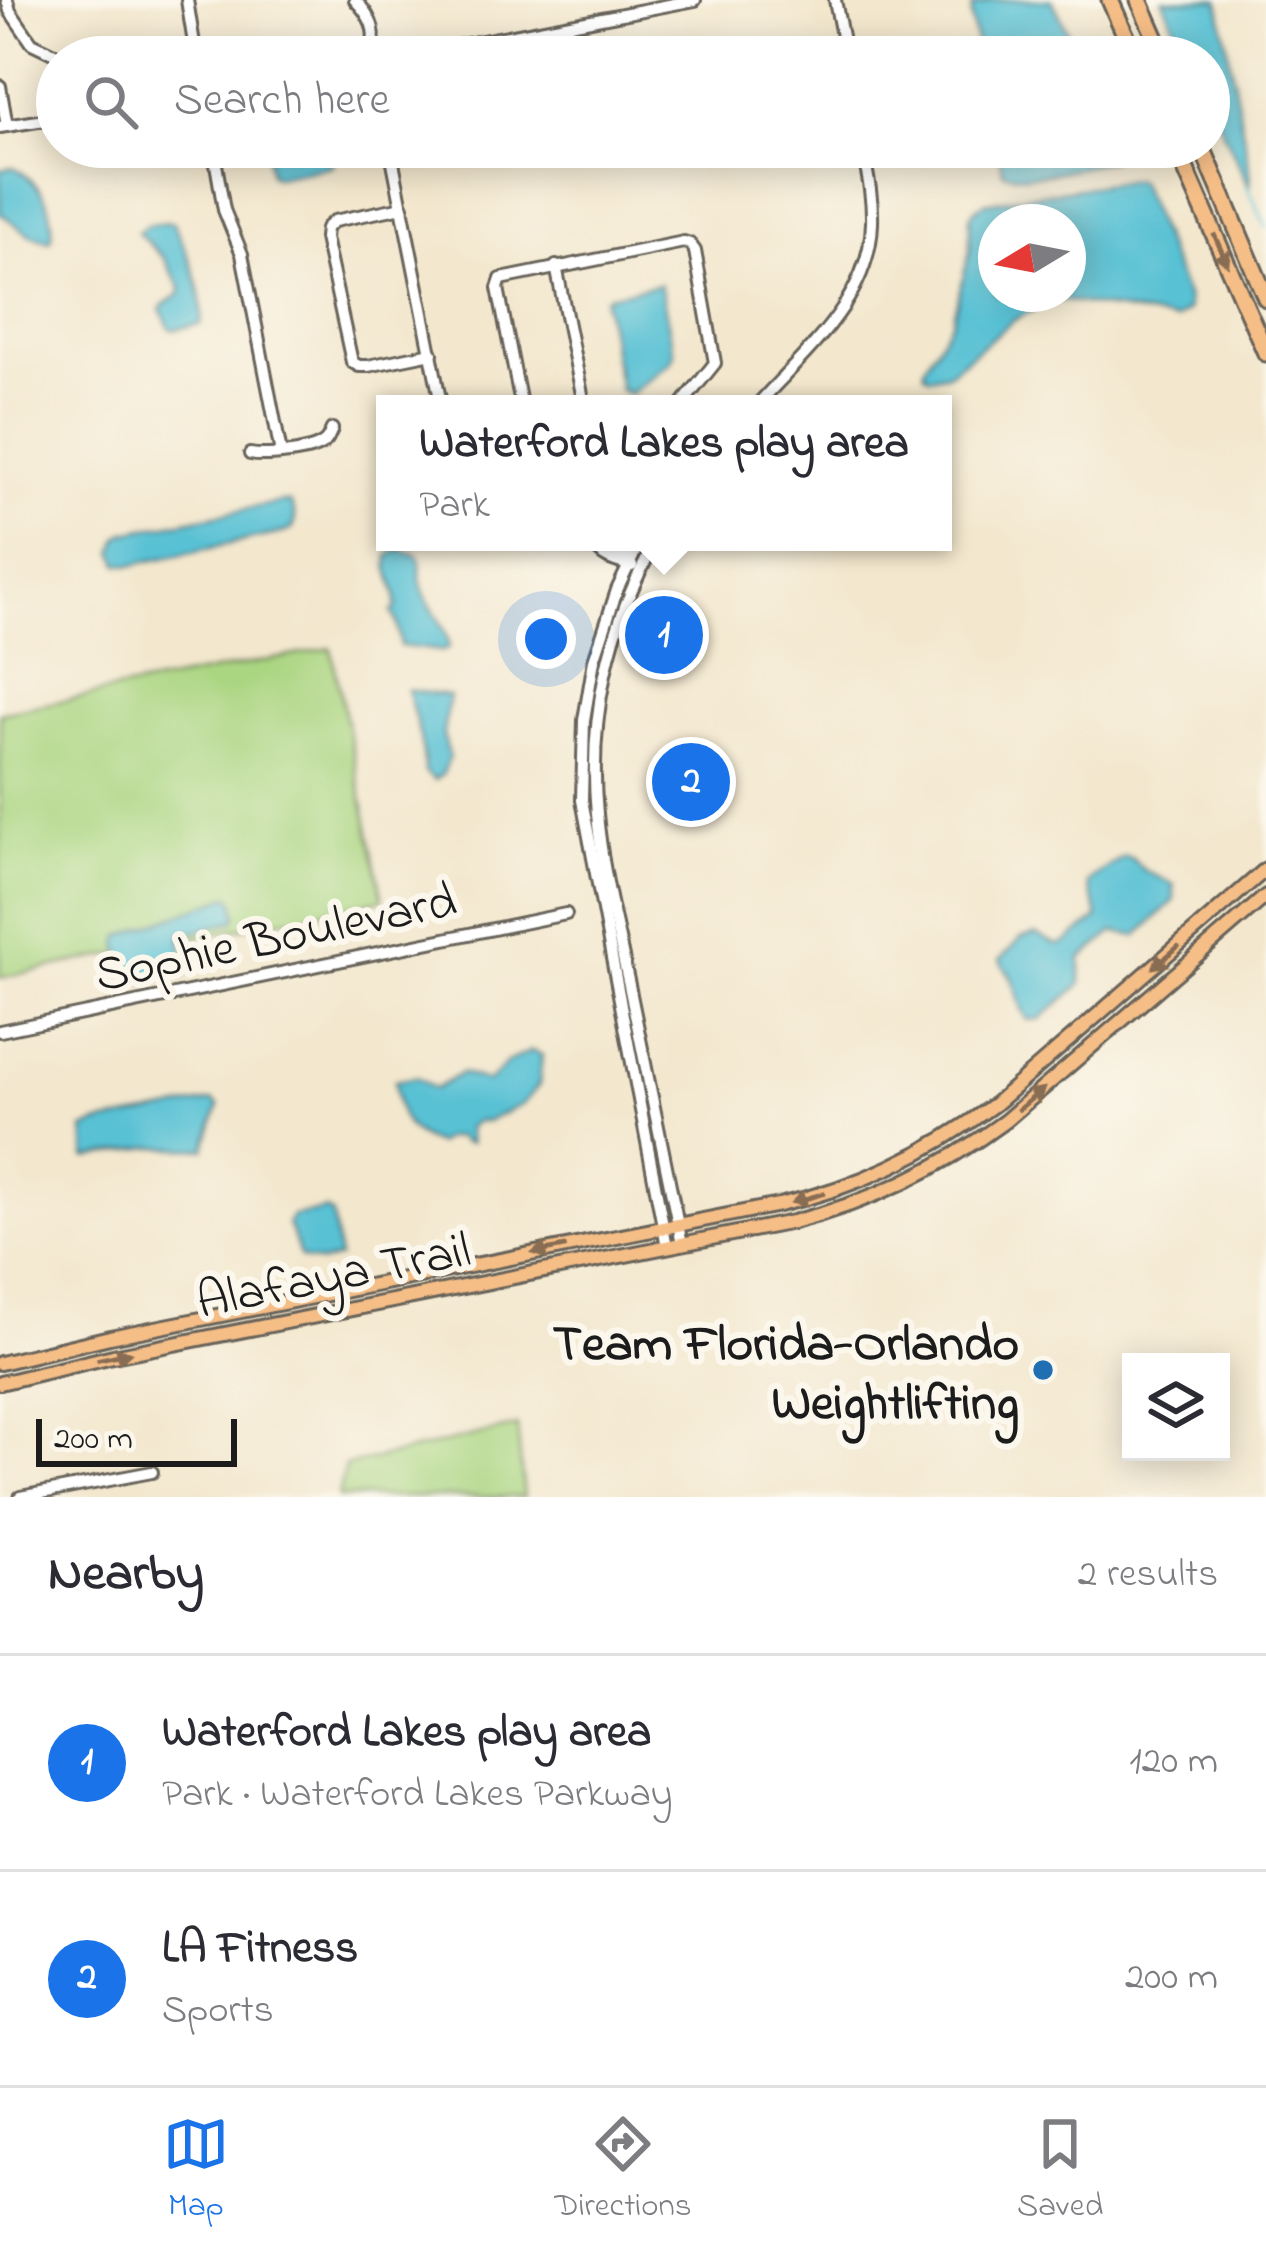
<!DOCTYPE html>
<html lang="en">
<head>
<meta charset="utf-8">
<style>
	:root { --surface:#fff; --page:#f7f7f7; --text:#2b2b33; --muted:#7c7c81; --line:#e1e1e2; --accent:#1a73e8 }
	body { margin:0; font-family:"Indie Flower",sans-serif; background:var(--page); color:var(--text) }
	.controls { position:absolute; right:36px; bottom:36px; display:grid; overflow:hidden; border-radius:0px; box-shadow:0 6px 30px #0003 }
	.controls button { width:108px; height:108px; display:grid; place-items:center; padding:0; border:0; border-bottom:3px solid var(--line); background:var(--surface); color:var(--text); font:60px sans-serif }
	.compass { position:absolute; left:978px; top:204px; width:108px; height:108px; border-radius:50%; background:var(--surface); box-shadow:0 6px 30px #0003; rotate:260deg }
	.scale { position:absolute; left:36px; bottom:30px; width:201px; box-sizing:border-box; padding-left:12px; border:6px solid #1c1c1c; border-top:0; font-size:33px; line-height:42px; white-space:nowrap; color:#1c1c1c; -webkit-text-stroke:9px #fbf7ec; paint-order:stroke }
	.you { position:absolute; left:546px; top:639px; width:42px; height:42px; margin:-30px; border:9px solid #fff; border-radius:50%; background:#1a73e8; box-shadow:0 0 0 18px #1a73e833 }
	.badge { display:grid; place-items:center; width:78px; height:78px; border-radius:50%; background:var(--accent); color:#fff; font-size:39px; font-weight:700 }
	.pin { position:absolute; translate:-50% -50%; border:6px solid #fff; box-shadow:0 3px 12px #0006 }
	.popup { position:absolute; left:376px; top:395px; width:576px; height:156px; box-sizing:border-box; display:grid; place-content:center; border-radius:0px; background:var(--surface); filter:drop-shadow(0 3px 9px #0005); font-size:39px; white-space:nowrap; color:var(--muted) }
	.popup b { font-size:45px; color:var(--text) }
	.popup::after { content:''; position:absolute; left:50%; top:100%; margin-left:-24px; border:24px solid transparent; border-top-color:var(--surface) }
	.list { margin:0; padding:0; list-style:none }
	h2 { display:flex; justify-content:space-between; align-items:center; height:156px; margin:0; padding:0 48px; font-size:51px }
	h2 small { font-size:39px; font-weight:400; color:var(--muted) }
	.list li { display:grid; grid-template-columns:78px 1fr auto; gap:36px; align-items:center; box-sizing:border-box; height:216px; padding:0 48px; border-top:3px solid var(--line) }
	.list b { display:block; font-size:45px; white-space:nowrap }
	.list p { margin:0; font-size:39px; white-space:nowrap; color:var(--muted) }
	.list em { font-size:39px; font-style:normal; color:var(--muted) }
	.icon { flex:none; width:66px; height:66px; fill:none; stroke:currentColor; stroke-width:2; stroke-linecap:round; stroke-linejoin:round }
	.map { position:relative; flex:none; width:1266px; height:1497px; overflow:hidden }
	.search { position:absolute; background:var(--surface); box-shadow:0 6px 30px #0003; left:36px; right:36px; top:36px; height:132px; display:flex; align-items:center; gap:30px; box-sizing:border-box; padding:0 42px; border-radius:66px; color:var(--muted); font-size:45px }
	.sheet { height:588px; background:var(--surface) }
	nav { display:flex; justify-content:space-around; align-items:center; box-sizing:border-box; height:168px; border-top:3px solid var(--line); background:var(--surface); font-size:33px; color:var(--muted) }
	nav a { display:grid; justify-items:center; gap:6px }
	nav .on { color:var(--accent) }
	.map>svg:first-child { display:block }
	.green { fill:#aad581; stroke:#63784e; stroke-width:3 }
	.water { fill:#58c1d4; stroke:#3a6e78; stroke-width:3; fill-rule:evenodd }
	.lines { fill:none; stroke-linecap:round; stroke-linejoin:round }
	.stream { stroke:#58c1d4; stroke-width:3 }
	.minor-casing { stroke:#67635a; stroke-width:16 }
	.major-casing { stroke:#67635a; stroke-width:18 }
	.highway-casing { stroke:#67635a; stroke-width:21 }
	.minor { stroke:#fff; stroke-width:10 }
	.major { stroke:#f6be87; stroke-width:12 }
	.highway { stroke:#f6be87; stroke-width:15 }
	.oneway { fill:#896d52 }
	.poi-dot { fill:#1f6fb2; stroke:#fbf7ec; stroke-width:4.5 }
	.labels { text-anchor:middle; stroke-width:12; stroke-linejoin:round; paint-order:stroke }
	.street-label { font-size:51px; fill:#1c1c1c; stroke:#fbf7ec }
	.poi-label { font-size:51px; font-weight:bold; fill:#1c1c1c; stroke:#fbf7ec; text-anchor:end }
</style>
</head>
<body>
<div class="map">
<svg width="1266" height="1497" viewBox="0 0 1266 1497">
	<rect width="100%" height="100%" fill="#fbf7ec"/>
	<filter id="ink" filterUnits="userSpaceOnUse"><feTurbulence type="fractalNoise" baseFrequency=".00833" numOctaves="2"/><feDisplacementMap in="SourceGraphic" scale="24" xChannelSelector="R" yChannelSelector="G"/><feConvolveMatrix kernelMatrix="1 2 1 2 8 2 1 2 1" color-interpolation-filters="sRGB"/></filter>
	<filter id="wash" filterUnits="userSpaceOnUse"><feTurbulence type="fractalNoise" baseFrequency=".004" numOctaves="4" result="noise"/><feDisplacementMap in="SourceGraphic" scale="48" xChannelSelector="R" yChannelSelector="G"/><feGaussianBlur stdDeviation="2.7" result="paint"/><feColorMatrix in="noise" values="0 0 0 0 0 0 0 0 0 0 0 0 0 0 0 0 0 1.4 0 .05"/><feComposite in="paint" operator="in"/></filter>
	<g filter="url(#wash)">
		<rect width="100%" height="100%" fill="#f3e7cd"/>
		<g class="green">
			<polygon points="331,648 383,899 0,978 0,713"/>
			<polygon points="517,1426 524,1497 338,1497 345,1466"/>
		</g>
		<g class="water">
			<polygon points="994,0 1052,0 1081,57 979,57 971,18 972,7"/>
			<polygon points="1163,0 1219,0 1251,177 1249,185 1209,103 1209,57 1188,57"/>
			<polygon points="275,147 334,147 332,166 276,177 270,174 267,158"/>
			<path d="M997 147H1121L1119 155 1111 160C1076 167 1038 182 1003 172Z"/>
			<path d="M14 167C41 184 55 205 52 239L49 241 30 235 0 213V169Z"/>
			<path d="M1134 179 1139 182 1187 299 1188 310 1175 320 1055 299 1014 320 948 373 930 377 925 374 924 367 952 321 970 251V217L975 209 985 203ZM996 222H1068V294H996Z"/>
			<path d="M167 222 173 223C187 251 207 293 201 324L173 330 169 327 161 310 163 305 180 294 181 288 164 258 138 233 147 225Z"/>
			<polygon points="660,284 674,352 672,361 630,394 620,390 604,301 607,295"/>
			<path d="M282 502 290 503C295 510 297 522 292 529L286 532 131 565 119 564 114 551 119 537 125 533Z"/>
			<path d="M399 549 417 555C424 567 418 571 421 583 426 608 446 620 449 648L442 651 400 646 397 622 392 612 396 608V595L388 566 389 556Z"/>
			<path d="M407 690 449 696 443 734 449 756 443 774 434 780 425 772C423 743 415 717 407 690Z"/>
			<path d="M1123 857H1130L1144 870 1174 885V901L1137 936 1114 932 1081 959V985L1040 1019 1028 1020C1018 1006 1018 990 1010 975 1007 970 1002 965 1000 960L1021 938 1036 934 1058 945 1065 943 1097 919C1099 909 1090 896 1088 884L1093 878Z"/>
			<polygon points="229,896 234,900 237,916 234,921 184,934 180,937 188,972 185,975 127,983 119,944 121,936"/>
			<path d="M531 1051 542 1055 539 1085 523 1104 487 1121H476L467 1128 470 1143 462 1142 457 1137 443 1139 437 1144C404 1134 397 1113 395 1081L416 1077 435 1089 461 1073 488 1082 509 1061Z"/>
			<polygon points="213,1101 219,1106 205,1149 150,1147 86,1158 84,1129 96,1124"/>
			<polygon points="326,1210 332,1215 339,1258 321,1263 301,1258 288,1224 293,1216"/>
		</g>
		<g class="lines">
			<polyline class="stream" points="1247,185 1266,227"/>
		</g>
	</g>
	<g filter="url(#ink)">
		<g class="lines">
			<defs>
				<g id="minor">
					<polyline points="7,0 10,11 32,43 61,57"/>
					<polyline points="187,0 195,50 188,57"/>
					<path d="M355 0C367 12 378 29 372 46"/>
					<polyline points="835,0 846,57"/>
					<polyline points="399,57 695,0"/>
					<polyline points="0,86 7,126"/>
					<polyline points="0,127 57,118"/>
					<polyline points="213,147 224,210 242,254 281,453"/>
					<polyline points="390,147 441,404"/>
					<polyline points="403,207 334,221 326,228 325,238 352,362 359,366 368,366 432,353"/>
					<polyline points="556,266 584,404"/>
					<polyline points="521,404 498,288 501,279 684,242 690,244 695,251 715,363 682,404"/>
					<path d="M758 404C806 351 870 299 872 223 873 197 867 172 862 147"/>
					<path d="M250 454C265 457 306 453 320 445 328 441 328 437 332 429"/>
					<path d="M593 542C600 559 618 562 632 566"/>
					<polyline points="599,542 625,557 629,564"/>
					<polyline points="640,542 617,590 594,660 584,720 582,800 667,1247"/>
					<path d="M656 542C608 624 588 720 597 814 602 871 617 928 629 985 646 1071 665 1158 682 1244"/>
					<polyline points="0,1031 566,914"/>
					<polyline points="20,1497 152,1472"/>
				</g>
				<g id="major">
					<path d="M0 1363 110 1337 779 1205C859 1187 929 1153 995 1104L1266 869"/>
					<path d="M0 1383 113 1356 793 1222C871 1202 940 1169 1005 1121L1266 896"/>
				</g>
				<g id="highway">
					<polyline points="1110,0 1135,57"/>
					<polyline points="1139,0 1164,57"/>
					<polyline points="1176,147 1266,353"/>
					<polyline points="1202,147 1266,298"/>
				</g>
			</defs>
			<use href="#minor" class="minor-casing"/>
			<use href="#major" class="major-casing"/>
			<use href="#highway" class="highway-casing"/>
			<use href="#minor" class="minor"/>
			<use href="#major" class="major"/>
			<use href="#highway" class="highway"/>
		</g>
		<defs><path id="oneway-solid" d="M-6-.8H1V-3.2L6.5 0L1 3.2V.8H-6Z" transform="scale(3)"/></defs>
		<g class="oneway">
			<use href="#oneway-solid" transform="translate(1221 250) rotate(66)"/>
			<use href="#oneway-solid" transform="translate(1166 957) rotate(139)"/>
			<use href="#oneway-solid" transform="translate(1031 1099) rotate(-40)"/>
			<use href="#oneway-solid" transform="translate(808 1198) rotate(164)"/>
			<use href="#oneway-solid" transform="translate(549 1250) rotate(169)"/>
			<use href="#oneway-solid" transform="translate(114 1356) rotate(-12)"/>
		</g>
	</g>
	<circle class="poi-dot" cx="1043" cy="1370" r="12"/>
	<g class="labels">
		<g class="street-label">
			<text transform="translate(275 935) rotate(-12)" y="18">Sophie Boulevard</text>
			<text transform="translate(333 1273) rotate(-11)" y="18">Alafaya Trail</text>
		</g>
		<g class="poi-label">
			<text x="1019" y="1359">Team Florida-Orlando<tspan x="1019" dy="59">Weightlifting</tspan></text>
		</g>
	</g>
</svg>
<div class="controls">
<button><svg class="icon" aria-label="layers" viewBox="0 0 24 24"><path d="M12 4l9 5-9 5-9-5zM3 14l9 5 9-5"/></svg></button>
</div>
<svg class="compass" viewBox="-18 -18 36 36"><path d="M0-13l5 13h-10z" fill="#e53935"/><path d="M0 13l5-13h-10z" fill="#7c7c81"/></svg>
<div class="scale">200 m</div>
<div class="you"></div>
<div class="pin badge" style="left:664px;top:635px">1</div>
<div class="popup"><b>Waterford Lakes play area</b>Park</div>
<div class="pin badge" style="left:691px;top:782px">2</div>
<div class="search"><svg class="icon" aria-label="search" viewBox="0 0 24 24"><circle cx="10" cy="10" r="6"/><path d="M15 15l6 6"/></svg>Search here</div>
</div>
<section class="sheet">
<h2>Nearby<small>2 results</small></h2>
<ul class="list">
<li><span class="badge">1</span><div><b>Waterford Lakes play area</b><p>Park · Waterford Lakes Parkway</p></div><em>120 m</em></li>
<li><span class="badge">2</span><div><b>LA Fitness</b><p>Sports</p></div><em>200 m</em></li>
</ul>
</section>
<nav>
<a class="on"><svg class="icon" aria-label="map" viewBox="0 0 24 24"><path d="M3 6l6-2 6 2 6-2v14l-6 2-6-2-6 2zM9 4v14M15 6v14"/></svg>Map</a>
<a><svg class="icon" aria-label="directions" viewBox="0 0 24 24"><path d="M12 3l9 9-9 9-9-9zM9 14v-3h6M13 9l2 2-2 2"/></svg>Directions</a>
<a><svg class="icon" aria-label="saved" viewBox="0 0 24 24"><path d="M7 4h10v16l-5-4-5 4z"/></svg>Saved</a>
</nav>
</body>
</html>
